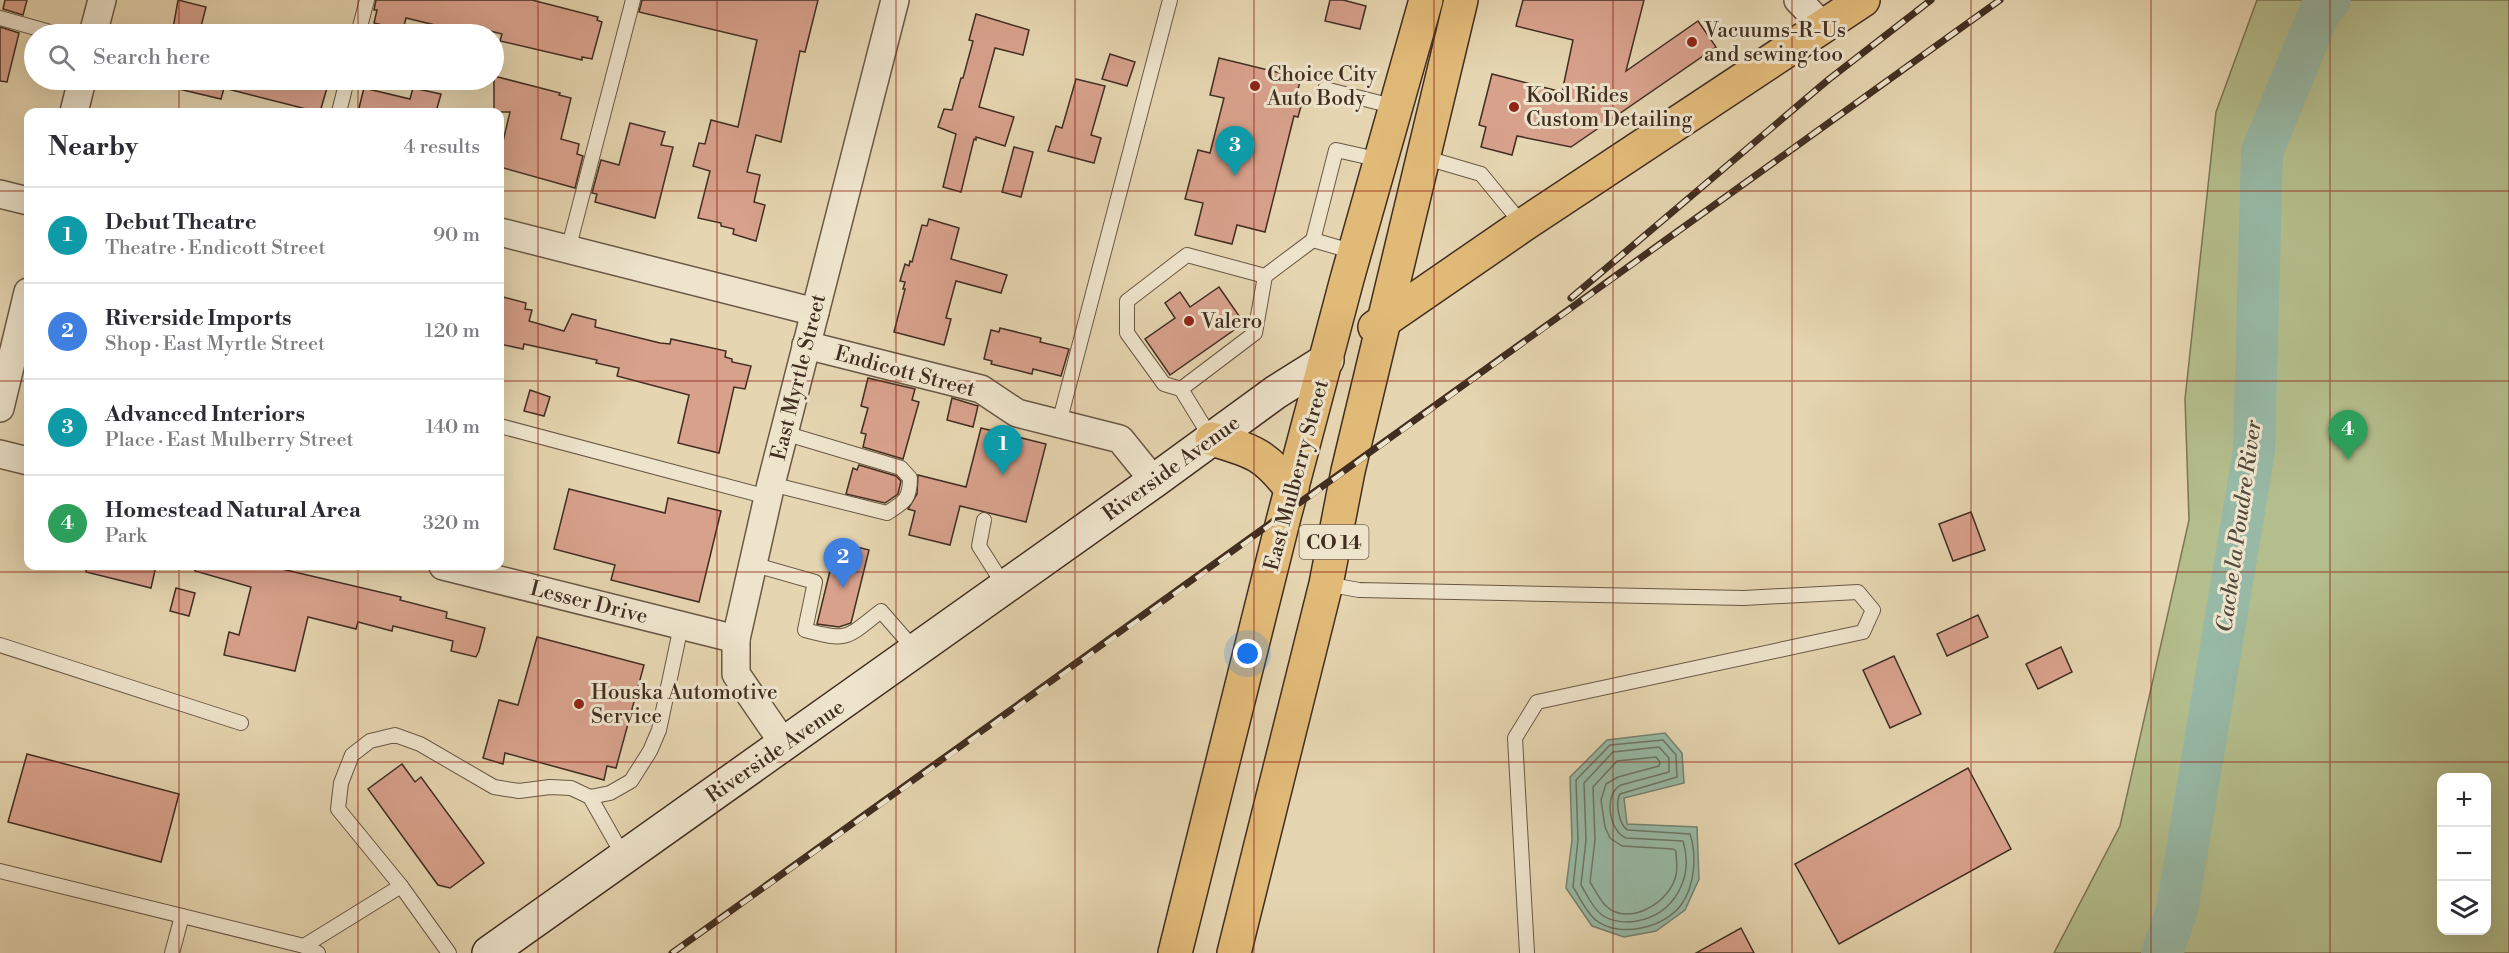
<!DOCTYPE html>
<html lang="en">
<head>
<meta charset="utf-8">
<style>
	:root { --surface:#fff; --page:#f2f2f3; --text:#2b2b33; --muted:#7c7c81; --line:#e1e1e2; --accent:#0f766e }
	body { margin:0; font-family:"Libre Bodoni",serif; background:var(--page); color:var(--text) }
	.controls { position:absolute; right:18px; bottom:18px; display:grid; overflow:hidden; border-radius:12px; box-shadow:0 6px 24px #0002 }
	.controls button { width:54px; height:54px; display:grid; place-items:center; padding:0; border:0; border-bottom:2px solid var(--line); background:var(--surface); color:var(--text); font:30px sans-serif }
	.you { position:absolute; left:1248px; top:654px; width:21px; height:21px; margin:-15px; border:4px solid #fff; border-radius:50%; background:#1a73e8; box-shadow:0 0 0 9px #1a73e833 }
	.badge { display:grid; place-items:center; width:39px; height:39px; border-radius:50%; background:var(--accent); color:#fff; font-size:20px; font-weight:700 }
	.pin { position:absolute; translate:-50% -50px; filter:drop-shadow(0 2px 3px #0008) }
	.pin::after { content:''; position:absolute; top:32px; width:21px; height:18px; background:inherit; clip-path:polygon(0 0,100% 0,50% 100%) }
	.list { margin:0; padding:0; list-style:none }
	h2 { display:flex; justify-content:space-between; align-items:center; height:78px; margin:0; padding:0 24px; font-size:26px }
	h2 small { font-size:20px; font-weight:400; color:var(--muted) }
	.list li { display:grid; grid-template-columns:39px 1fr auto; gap:18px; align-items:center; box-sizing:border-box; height:96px; padding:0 24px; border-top:2px solid var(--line) }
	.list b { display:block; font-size:22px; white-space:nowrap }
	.list p { margin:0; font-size:20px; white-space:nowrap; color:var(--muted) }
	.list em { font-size:20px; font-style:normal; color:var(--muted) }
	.icon { flex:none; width:33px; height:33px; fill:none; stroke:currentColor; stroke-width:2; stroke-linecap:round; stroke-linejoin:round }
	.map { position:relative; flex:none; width:2509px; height:953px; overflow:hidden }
	.search { position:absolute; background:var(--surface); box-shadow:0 6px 24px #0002; left:24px; top:24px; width:480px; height:66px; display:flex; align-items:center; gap:15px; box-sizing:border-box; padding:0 21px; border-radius:33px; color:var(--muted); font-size:22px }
	.panel { position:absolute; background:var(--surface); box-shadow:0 6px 24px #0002; left:24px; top:108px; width:480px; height:462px; border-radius:12px }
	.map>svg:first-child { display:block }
	.green { fill:#b4bd8c; stroke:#7a7656; stroke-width:1.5; fill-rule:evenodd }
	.water { fill:#97b9a6; stroke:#758171; stroke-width:1.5 }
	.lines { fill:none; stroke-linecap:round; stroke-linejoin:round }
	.shore { stroke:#6c7464; stroke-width:1.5 }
	.river { stroke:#97b9a6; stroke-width:42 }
	.building { fill:#d8a18c; stroke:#412e21; stroke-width:1.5 }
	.lane-casing { stroke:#6a5845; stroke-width:16 }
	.street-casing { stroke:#6a5845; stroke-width:30 }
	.secondary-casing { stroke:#412e21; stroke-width:36 }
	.highway-casing { stroke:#412e21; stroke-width:36 }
	.lane { stroke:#eee4cc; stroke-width:14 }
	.street { stroke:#eee4cc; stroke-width:27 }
	.secondary { stroke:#eee4cc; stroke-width:33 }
	.highway { stroke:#e2ba78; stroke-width:33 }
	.rail-casing { stroke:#412e21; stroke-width:7 }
	.rail { stroke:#eee4cc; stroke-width:4.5; stroke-dasharray:14; stroke-linecap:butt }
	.grid { fill:none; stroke:#8f2418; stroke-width:1.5; stroke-opacity:0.55 }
	.poi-dot { fill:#8f2418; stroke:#eee4cc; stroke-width:2 }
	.labels { text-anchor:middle; stroke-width:6; stroke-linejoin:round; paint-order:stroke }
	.shield { fill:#eee4cc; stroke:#756554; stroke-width:1.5 }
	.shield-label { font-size:20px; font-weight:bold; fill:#412e21 }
	.poi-label { font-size:21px; fill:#412e21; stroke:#eee4cc; text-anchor:start }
	.street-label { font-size:21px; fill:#412e21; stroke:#eee4cc }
	.water-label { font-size:22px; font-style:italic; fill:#524a3c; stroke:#eee4cc }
</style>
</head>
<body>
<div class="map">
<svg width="2509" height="953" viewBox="0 0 2509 953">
	<rect width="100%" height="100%" fill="#e5d5b0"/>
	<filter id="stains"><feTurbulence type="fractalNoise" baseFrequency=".00333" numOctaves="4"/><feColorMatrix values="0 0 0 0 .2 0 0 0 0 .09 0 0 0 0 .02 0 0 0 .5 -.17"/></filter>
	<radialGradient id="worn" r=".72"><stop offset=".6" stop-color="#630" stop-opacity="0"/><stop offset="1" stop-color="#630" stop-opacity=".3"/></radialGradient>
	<path class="green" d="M2257 0H2509V953H2054L2120 826 2189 520 2185 399 2216 112ZM2442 778H2486V930H2442Z"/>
	<polygon class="water" points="1665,733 1682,753 1684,783 1624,798 1627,824 1697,827 1699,879 1685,910 1656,931 1624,937 1592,926 1566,888 1572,840 1570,777 1607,740"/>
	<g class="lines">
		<g class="shore">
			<path d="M1663 740 1676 755 1677 777 1620 794C1615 802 1619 826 1628 830L1690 834C1697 855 1695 886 1681 905 1664 928 1620 938 1597 921 1587 914 1579 896 1573 887L1578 840 1576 780 1610 745Z"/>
			<path d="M1659 747 1669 758V772L1621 785C1603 794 1609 831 1626 838L1683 841C1694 877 1675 914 1637 921 1626 923 1612 922 1602 915 1593 909 1586 893 1581 885L1586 840 1584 783 1613 752Z"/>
			<path d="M1656 757 1660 762 1659 766 1618 777 1606 784 1601 800 1605 827 1610 838 1622 846 1673 849 1676 851C1676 858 1678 868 1676 875 1671 901 1629 928 1606 906 1600 900 1595 890 1590 882L1595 840 1593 787 1617 761Z"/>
		</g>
		<polyline class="river" points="2162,953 2177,910 2254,450 2262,152 2319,13 2330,0"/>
	</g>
	<g class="building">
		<polygon points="5,0 27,0 23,15 3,9"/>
		<polygon points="178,0 206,7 199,34 172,34"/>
		<polygon points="376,0 532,0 598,17 597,20 602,22 592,59 582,57 582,60 500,41 502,34 466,25 464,32 406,18 403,30 374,23 377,10 374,10"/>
		<polygon points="642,0 818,0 805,52 800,51 781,142 756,135 747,172 760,175 754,202 765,205 756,241 733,234 734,229 721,226 721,223 698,218 710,171 693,166 699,143 705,144 711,120 738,127 757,40 639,12"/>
		<polygon points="1330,0 1343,0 1366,6 1360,29 1325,21"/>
		<polygon points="1523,0 1644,0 1626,71 1698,21 1716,47 1571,147 1517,136 1512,155 1481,147 1486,127 1479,125 1492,74 1562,92 1573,40 1516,26"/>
		<polygon points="976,14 1029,30 1023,55 995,48 979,107 1014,117 1005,146 976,137 976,140 974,139 961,192 943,187 956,134 938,127 944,109 952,110 961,78 963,78 973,41 969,40"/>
		<polygon points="0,27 19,33 7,82 0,81"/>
		<polygon points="1110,54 1135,62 1127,86 1102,79"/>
		<polygon points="1219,58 1301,78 1297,93 1304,95 1298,117 1294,116 1265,232 1237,225 1232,244 1195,235 1203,203 1185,199 1198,150 1210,153 1224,98 1210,95"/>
		<polygon points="494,76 560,93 559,95 571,98 561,139 579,144 577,154 583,156 575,188 500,167 500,154 510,112 494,112"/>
		<polygon points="1076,79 1105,86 1091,135 1101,138 1094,163 1048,151 1056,126 1062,128"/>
		<polygon points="171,80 313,80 312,84 327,88 320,112 318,112 224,88 221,99 170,87"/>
		<polygon points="364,88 410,99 413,88 441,94 436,112 358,112"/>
		<polygon points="630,123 665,132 661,145 673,147 655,218 595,202 597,194 592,193 601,160 619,165"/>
		<polygon points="1014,147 1033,152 1021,197 1002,192"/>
		<polygon points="929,219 959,228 951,259 1007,275 1001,293 956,281 946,318 951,319 944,345 894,332 905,289 903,289 905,282 900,281 905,264 909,266 910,261 912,262 922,225 927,226"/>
		<polygon points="1219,287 1244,323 1170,375 1145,339 1175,318 1165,303 1180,292 1190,307"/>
		<polygon points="503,297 526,303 525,309 532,310 529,321 564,331 572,314 596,320 595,327 660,343 670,344 671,339 726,351 725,357 732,359 732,362 751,366 745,389 734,387 719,453 678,443 689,395 617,376 619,368 596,363 597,360 524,344 523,349 500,344 500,310"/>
		<polygon points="1000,328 1041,338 1040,342 1069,349 1061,376 1033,369 1032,374 991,364 992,361 984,359 991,330 999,332"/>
		<polygon points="868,378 915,389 912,400 919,402 903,459 863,447 866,434 861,433 868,408 861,406"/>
		<polygon points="530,390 550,397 544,416 524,411"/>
		<polygon points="952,398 978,406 973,427 947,420"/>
		<polygon points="981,428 1046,444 1026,522 960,506 950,545 909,535 915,511 908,509 917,494 918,475 966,487"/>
		<polygon points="859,465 896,476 901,481 898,494 885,503 846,494 853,468 857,470"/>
		<polygon points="569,489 665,513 668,498 721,511 699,602 611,580 615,565 554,549"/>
		<polygon points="1971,512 1985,550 1953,561 1939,524"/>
		<polygon points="837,542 869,550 851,623 839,627 817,624"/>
		<polygon points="86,566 156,566 151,588 86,572"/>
		<polygon points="195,566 269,566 401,597 400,600 447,612 446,618 485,628 479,651 476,657 451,651 453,641 393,626 392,631 358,622 356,629 308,617 295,671 224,655 229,632 239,635 251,587 195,571"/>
		<polygon points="176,588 195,593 189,616 170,611"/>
		<polygon points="1978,615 1988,637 1947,656 1937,634"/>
		<polygon points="537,637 644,665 616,768 607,766 604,780 505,753 503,764 483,758 499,700 518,705"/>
		<polygon points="2061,647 2072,672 2038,689 2026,664"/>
		<polygon points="1894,656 1921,714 1890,728 1863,670"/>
		<polygon points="27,754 179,794 161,862 8,822"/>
		<polygon points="402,764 415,782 421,777 484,863 450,888 438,885 368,789"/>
		<polygon points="1968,768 2011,849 1839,944 1795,864"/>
		<polygon points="1741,928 1754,953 1696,953"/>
	</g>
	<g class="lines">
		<defs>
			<g id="lane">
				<polyline points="0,18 57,34"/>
				<polyline points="358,34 367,0"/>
				<polyline points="1325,89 1396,107"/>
				<polyline points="339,112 347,80"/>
				<polyline points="1423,157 1481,174 1523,225"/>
				<polyline points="1313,240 1354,252"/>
				<polyline points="568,250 633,0"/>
				<polyline points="1181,389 1255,333 1265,276"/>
				<polyline points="1059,423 1170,0"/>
				<polyline points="500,426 768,497"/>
				<polyline points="1211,438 1181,389 1164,384 1127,333 1127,301 1187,255 1265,276 1313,240 1336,150 1381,160"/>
				<path d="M771 484 887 513C904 502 910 500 910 478L901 468 784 433"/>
				<polyline points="984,520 979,546 1005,587"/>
				<path d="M752 564 815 582 805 630C849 642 846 638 881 611L915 650"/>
				<polyline points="1326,584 1359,590 1744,598 1858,592 1873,610 1863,632 1537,702 1515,738 1527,953"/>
				<polyline points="0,645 241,723"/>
				<polyline points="590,797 610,793 631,781 650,751 659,730 681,626"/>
				<polyline points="0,871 304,946 318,953"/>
				<polyline points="401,886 338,809 341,783 352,755 370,741 395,735 420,744 494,787 519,791 550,787 571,788 590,797 624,857"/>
				<polyline points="304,946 401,886 449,953"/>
				<polyline points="172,953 182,916"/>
			</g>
			<g id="street">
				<polyline points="1798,0 1823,26"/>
				<polyline points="93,34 102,0"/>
				<polyline points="74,112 82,80"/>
				<polyline points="0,194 28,201"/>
				<polyline points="500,232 815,312"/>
				<polyline points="806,345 981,389 1017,413 1120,439 1154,481"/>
				<polyline points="0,408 28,292"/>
				<polyline points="0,454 28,461"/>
				<polyline points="443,566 736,639"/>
				<polyline points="784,744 736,674 736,639 771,484 895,0"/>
			</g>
			<polyline id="secondary" points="489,953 1154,481 1276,392 1327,360"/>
			<g id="highway">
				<polyline points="1375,327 1523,225 1863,0"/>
				<path d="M1212 439C1253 451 1265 454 1292 490"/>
				<polyline points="1175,953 1284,517 1347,279 1426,0"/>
				<polyline points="1234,953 1326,584 1348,471 1461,0"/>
			</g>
		</defs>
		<use href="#lane" class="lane-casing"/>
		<use href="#street" class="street-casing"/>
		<use href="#secondary" class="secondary-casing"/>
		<use href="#highway" class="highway-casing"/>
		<use href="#lane" class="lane"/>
		<use href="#street" class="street"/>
		<use href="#secondary" class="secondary"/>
		<use href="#highway" class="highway"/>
		<defs>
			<g id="rail">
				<polyline points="1571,298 1828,80 1931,0"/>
				<path d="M672 953C1117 638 1557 317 2000 0"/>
			</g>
		</defs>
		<use href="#rail" class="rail-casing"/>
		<use href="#rail" class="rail"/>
	</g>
	<path class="grid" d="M179 0V34M358 0V34M538 0V953M717 0V953M896 0V953M1075 0V953M1254 0V953M1434 0V953M1613 0V953M1792 0V953M1971 0V953M2151 0V953M2330 0V953M179 80V112M358 80V112M0 191H28M500 191H2509M0 381H28M500 381H2509M179 566V953M358 566V953M0 572H2509M0 762H2509"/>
	<g class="poi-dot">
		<circle cx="1692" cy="42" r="6"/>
		<circle cx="1255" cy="86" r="6"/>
		<circle cx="1514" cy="107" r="6"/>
		<circle cx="1189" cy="321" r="6"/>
		<circle cx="579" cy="704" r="6"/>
	</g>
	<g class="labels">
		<rect class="shield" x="1299.5" y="525" width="69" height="34" rx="4.5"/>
		<g class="shield-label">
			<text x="1334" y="549">CO 14</text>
		</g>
		<g class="poi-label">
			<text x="1704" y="37">Vacuums-R-Us<tspan x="1704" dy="24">and sewing too</tspan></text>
			<text x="1267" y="81">Choice City<tspan x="1267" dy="24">Auto Body</tspan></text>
			<text x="1526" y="102">Kool Rides<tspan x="1526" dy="24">Custom Detailing</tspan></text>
			<text x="1201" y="328">Valero</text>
			<text x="591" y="699">Houska Automotive<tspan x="591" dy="24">Service</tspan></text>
		</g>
		<g class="street-label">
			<text transform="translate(905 371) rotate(15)" y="7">Endicott Street</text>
			<text transform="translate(798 377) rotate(-76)" y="7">East Myrtle Street</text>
			<text transform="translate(1171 468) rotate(-36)" y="7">Riverside Avenue</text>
			<text transform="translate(1296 475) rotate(-75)" y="7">East Mulberry Street</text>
			<text transform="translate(589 602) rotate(14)" y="7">Lesser Drive</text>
			<text transform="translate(775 751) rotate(-35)" y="7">Riverside Avenue</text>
		</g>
		<g class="water-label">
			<text transform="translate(2238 526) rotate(-82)" y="8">Cache la Poudre River</text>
		</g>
	</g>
	<rect width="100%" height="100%" filter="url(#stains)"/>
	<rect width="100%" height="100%" fill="url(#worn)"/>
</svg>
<div class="controls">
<button>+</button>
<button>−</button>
<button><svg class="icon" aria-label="layers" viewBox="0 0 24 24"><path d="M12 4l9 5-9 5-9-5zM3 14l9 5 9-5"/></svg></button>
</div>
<div class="you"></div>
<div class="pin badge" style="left:1003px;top:475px;background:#0f9aa8">1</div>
<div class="pin badge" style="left:843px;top:588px;background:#3f7fe0">2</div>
<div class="pin badge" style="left:1235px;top:176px;background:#0f9aa8">3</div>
<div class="pin badge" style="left:2348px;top:460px;background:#2e9e5b">4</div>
<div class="search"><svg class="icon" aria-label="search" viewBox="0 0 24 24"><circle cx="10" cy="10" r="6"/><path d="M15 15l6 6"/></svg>Search here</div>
<section class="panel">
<h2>Nearby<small>4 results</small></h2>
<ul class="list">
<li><span class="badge" style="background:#0f9aa8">1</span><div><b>Debut Theatre</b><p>Theatre · Endicott Street</p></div><em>90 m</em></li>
<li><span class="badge" style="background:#3f7fe0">2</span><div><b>Riverside Imports</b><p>Shop · East Myrtle Street</p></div><em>120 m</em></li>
<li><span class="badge" style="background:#0f9aa8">3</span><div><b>Advanced Interiors</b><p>Place · East Mulberry Street</p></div><em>140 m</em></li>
<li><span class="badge" style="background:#2e9e5b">4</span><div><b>Homestead Natural Area</b><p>Park</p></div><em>320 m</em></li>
</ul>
</section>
</div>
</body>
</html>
